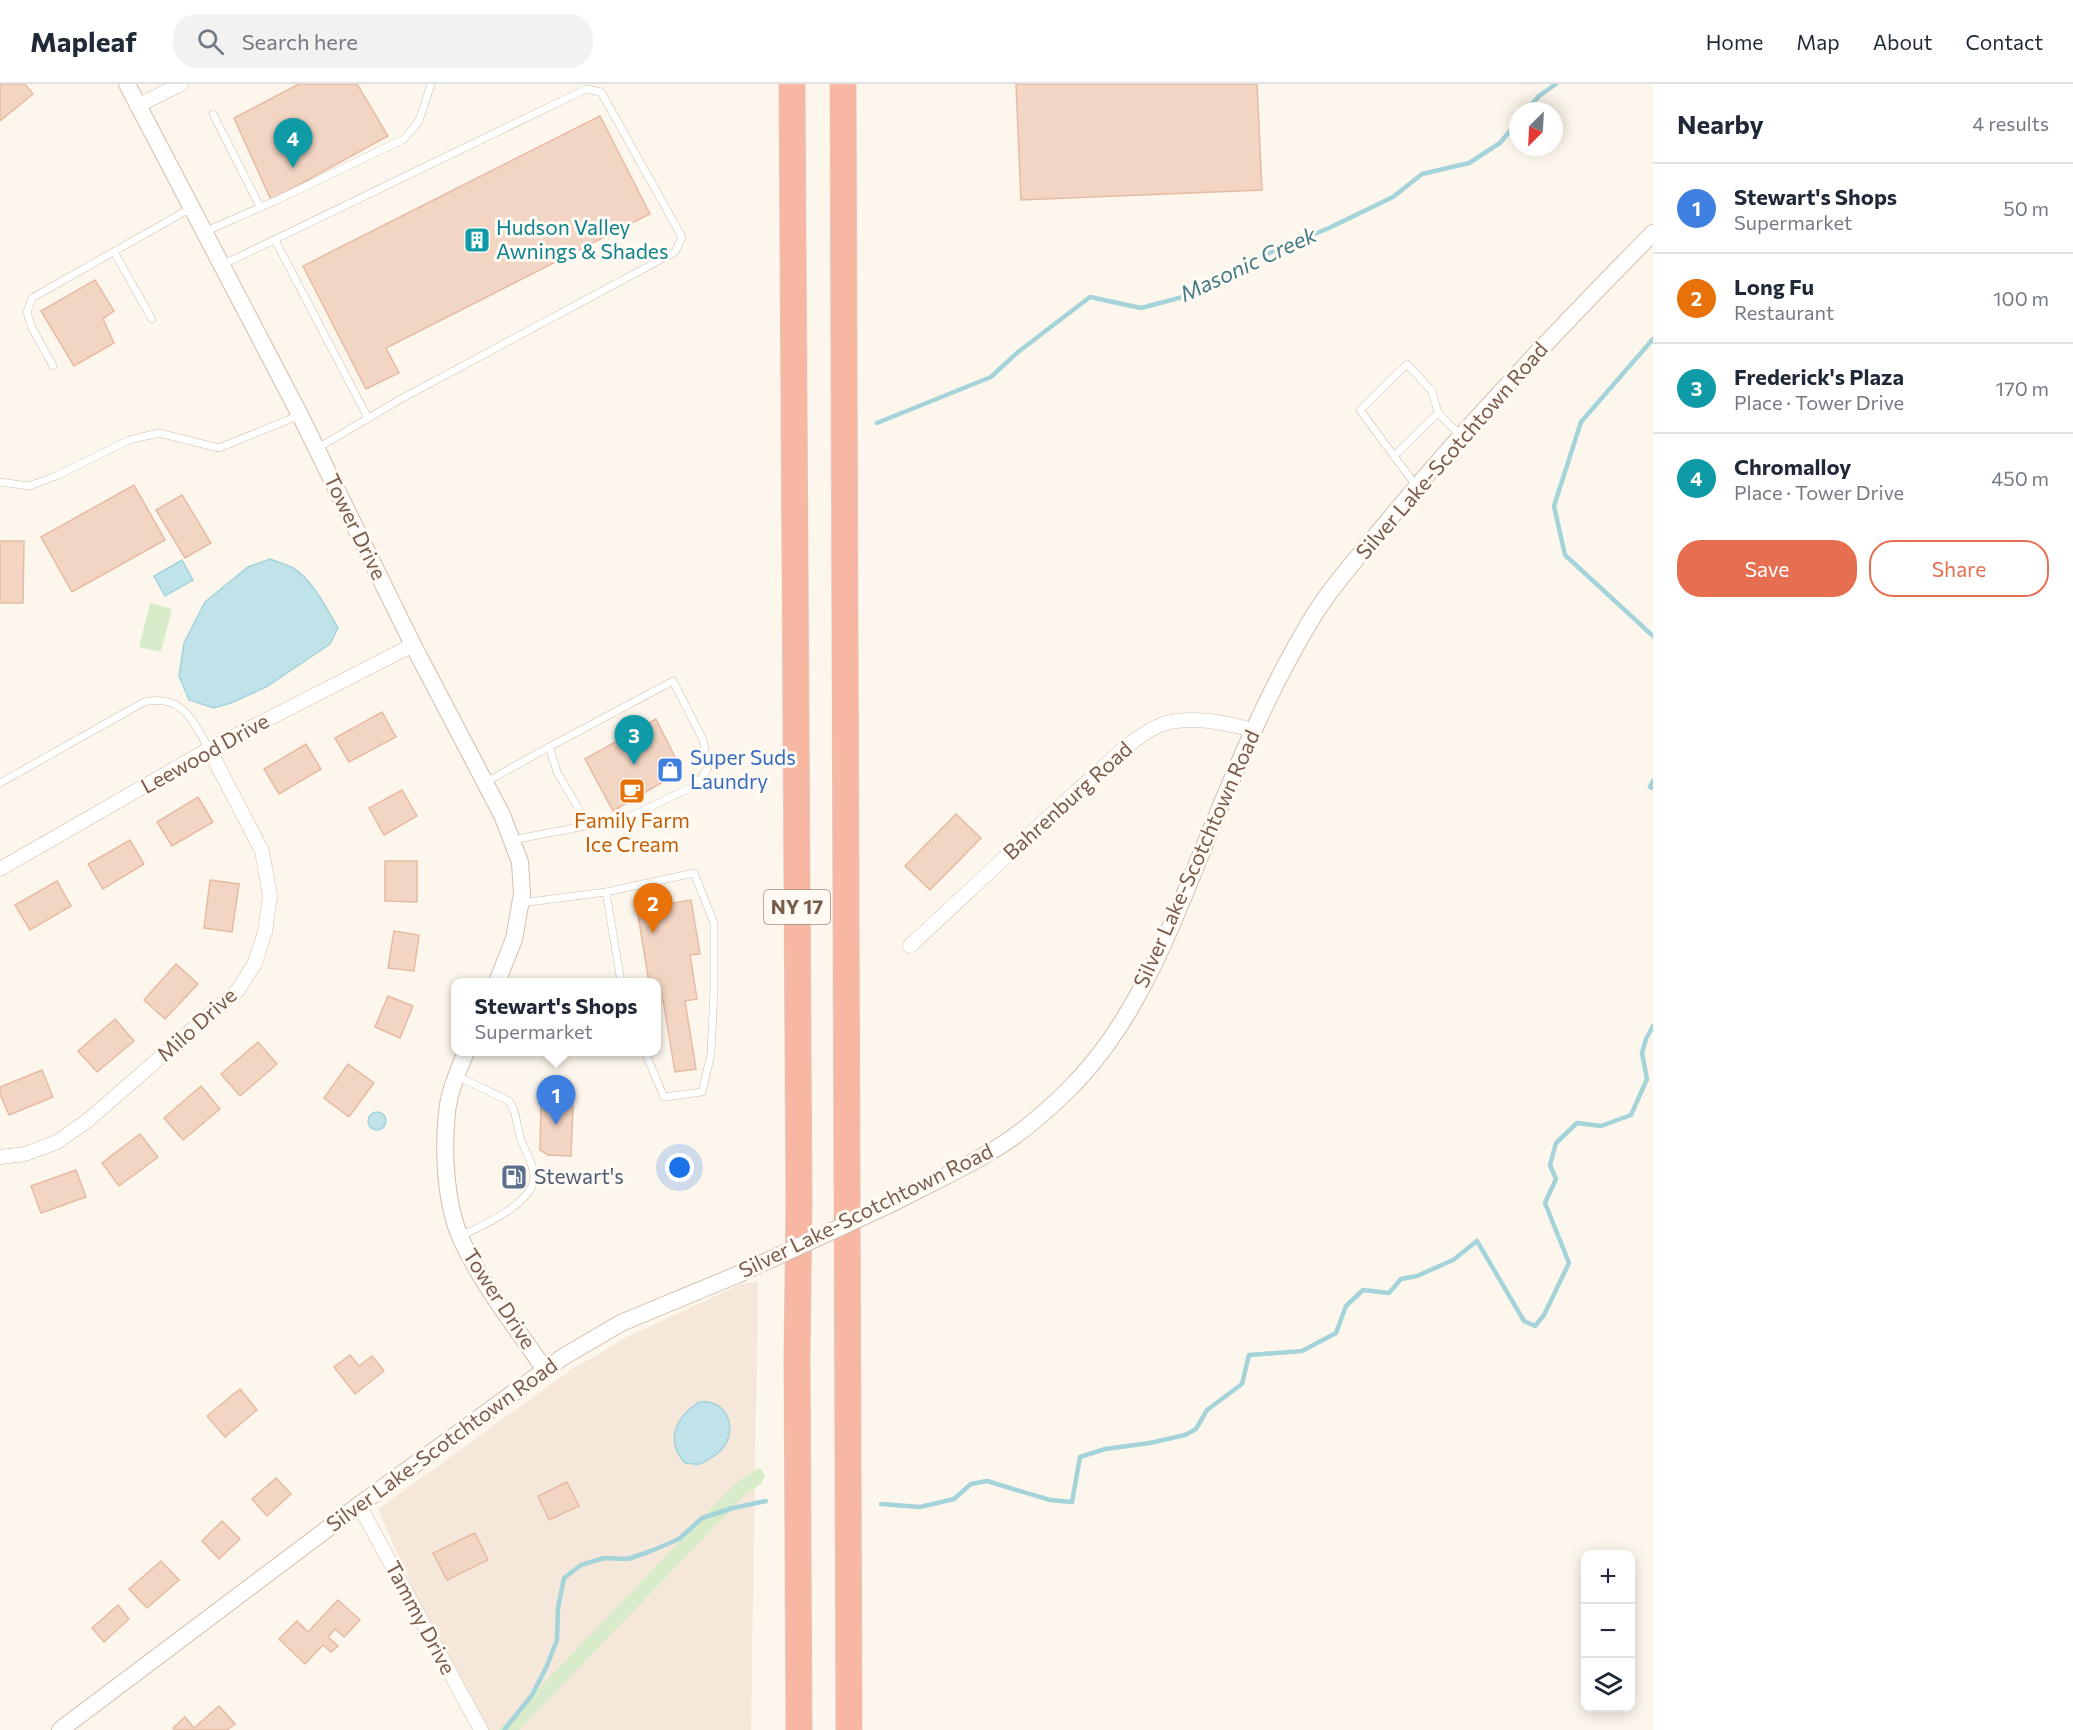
<!DOCTYPE html>
<html lang="en">
<head>
<meta charset="utf-8">
<style>
	:root { --surface:#fff; --page:#f2f2f3; --text:#1f2937; --muted:#747a83; --line:#e0e1e3; --accent:#e76f51 }
	body { margin:0; font-family:Commissioner,sans-serif; background:var(--page); color:var(--text) }
	.controls { position:absolute; right:18px; bottom:18px; display:grid; overflow:hidden; border-radius:12px; box-shadow:0 3px 15px #0003 }
	.controls button { width:54px; height:54px; display:grid; place-items:center; padding:0; border:0; border-bottom:2px solid var(--line); background:var(--surface); color:var(--text); font:30px sans-serif }
	.compass { position:absolute; left:1509px; top:18px; width:54px; height:54px; border-radius:50%; background:var(--surface); box-shadow:0 3px 15px #0003; rotate:204deg }
	.you { position:absolute; left:680px; top:1084px; width:21px; height:21px; margin:-15px; border:4px solid #fff; border-radius:50%; background:#1a73e8; box-shadow:0 0 0 9px #1a73e833 }
	.badge { display:grid; place-items:center; width:39px; height:39px; border-radius:50%; background:var(--accent); color:#fff; font-size:20px; font-weight:700 }
	.pin { position:absolute; translate:-50% -50px; filter:drop-shadow(0 2px 3px #0008) }
	.pin::after { content:''; position:absolute; top:32px; width:21px; height:18px; background:inherit; clip-path:polygon(0 0,100% 0,50% 100%) }
	.popup { position:absolute; left:451px; top:894px; width:210px; height:78px; box-sizing:border-box; display:grid; place-content:center; border-radius:12px; background:var(--surface); filter:drop-shadow(0 2px 4px #0005); font-size:20px; white-space:nowrap; color:var(--muted) }
	.popup b { font-size:22px; color:var(--text) }
	.popup::after { content:''; position:absolute; left:50%; top:100%; margin-left:-12px; border:12px solid transparent; border-top-color:var(--surface) }
	.list { margin:0; padding:0; list-style:none }
	h2 { display:flex; justify-content:space-between; align-items:center; height:78px; margin:0; padding:0 24px; font-size:26px }
	h2 small { font-size:20px; font-weight:400; color:var(--muted) }
	.list li { display:grid; grid-template-columns:39px 1fr auto; gap:18px; align-items:center; box-sizing:border-box; height:90px; padding:0 24px; border-top:2px solid var(--line) }
	.list b { display:block; font-size:22px; white-space:nowrap }
	.list p { margin:0; font-size:20px; white-space:nowrap; color:var(--muted) }
	.list em { font-size:20px; font-style:normal; color:var(--muted) }
	.actions { display:flex; gap:12px; padding:18px 24px }
	.actions a { flex:1; padding:14px 0; border:2px solid var(--accent); border-radius:24px; text-align:center; font-size:21px; color:var(--accent) }
	.actions .main { background:var(--accent); color:#fff }
	.icon { flex:none; width:33px; height:33px; fill:none; stroke:currentColor; stroke-width:2; stroke-linecap:round; stroke-linejoin:round }
	.map { position:relative; flex:none; width:1653px; height:1646px; overflow:hidden }
	header { display:flex; align-items:center; gap:36px; box-sizing:border-box; height:84px; padding:0 30px; background:var(--surface); border-bottom:2px solid var(--line) }
	header strong { font-size:28px }
	nav { display:flex; gap:33px; margin-inline-start:auto; font-size:21px }
	.search { width:420px; height:54px; background:var(--page); display:flex; align-items:center; gap:15px; box-sizing:border-box; padding:0 21px; border-radius:24px; color:var(--muted); font-size:22px }
	main { display:flex }
	aside { flex:1; background:var(--surface) }
	.map>svg:first-child { display:block }
	.residential { fill:#f5e8da }
	.green { fill:#d8ecc9 }
	.water { fill:#bfe3e8; stroke:#a5d3da; stroke-width:1.5 }
	.lines { fill:none; stroke-linecap:round; stroke-linejoin:round }
	.stream { stroke:#a5d3da; stroke-width:4.5 }
	.building { fill:#f3d5c3; stroke:#e6bba3; stroke-width:1.5 }
	.service-casing { stroke:#d1beb0; stroke-width:8 }
	.minor-casing { stroke:#d1beb0; stroke-width:15 }
	.tertiary-casing { stroke:#d1beb0; stroke-width:18 }
	.motorway-casing { stroke:#dad1cd; stroke-width:27 }
	.service { stroke:#fff; stroke-width:7 }
	.minor { stroke:#fff; stroke-width:14 }
	.tertiary { stroke:#fff; stroke-width:16 }
	.motorway { stroke:#f7b7a3; stroke-width:26 }
	.tertiary-bridge-casing { stroke:#d1beb0; stroke-width:18; stroke-linecap:butt }
	.tertiary-bridge { stroke:#fff; stroke-width:16 }
	.labels { text-anchor:middle; stroke-width:6; stroke-linejoin:round; paint-order:stroke }
	.shield { fill:#fffaf3; stroke:#a28b7f; stroke-width:1.5 }
	.shield-label { font-size:20px; font-weight:bold; fill:#7a5c4d }
	.culture-label { font-size:21px; fill:#0d838f; stroke:#fffaf3; text-anchor:start }
	.street-label { font-size:21px; fill:#7a5c4d; stroke:#fffaf3 }
	.shop-label { font-size:21px; fill:#366cbe; stroke:#fffaf3; text-anchor:start }
	.food-label { font-size:21px; fill:#c56008; stroke:#fffaf3 }
	.service-label { font-size:21px; fill:#4e5e75; stroke:#fffaf3; text-anchor:start }
	.water-label { font-size:22px; font-style:italic; fill:#437c86; stroke:#fffaf3 }
</style>
</head>
<body>
<header>
<strong>Mapleaf</strong>
<div class="search"><svg class="icon" aria-label="search" viewBox="0 0 24 24"><circle cx="10" cy="10" r="6"/><path d="M15 15l6 6"/></svg>Search here</div>
<nav><a>Home</a><a>Map</a><a>About</a><a>Contact</a></nav>
</header>
<main>
<div class="map">
<svg width="1653" height="1646" viewBox="0 0 1653 1646">
	<rect width="100%" height="100%" fill="#fdf6ec"/>
	<polygon class="residential" points="758,1198 751,1646 474,1646 378,1425 572,1285 627,1253 741,1200"/>
	<g class="green">
		<polygon points="150,519 172,525 161,568 139,563"/>
		<polygon points="758,1384 761,1385 765,1391 761,1400 744,1412 519,1646 499,1646 736,1399"/>
	</g>
	<g class="water">
		<path d="M270 475C277 478 286 480 293 484 312 495 327 525 338 544L330 560 266 603 231 619 214 624 189 616 179 592 184 559 205 518 248 483Z"/>
		<polygon points="182,476 193,496 165,512 154,492"/>
		<circle cx="377" cy="1037" r="9"/>
		<path d="M699 1318C733 1314 741 1357 712 1373 709 1375 704 1379 699 1380 695 1381 689 1379 685 1379 665 1356 675 1334 699 1318Z"/>
	</g>
	<g class="lines">
		<g class="stream">
			<polyline points="1526,27 1539,12 1556,0"/>
			<polyline points="1653,255 1581,338 1554,422 1565,471 1653,552"/>
			<polyline points="877,339 991,293 1018,268 1090,213 1141,224 1194,210 1257,174 1329,144 1393,113 1422,90 1469,79 1500,59 1518,37"/>
			<polyline points="1653,697 1650,703 1653,704"/>
			<polyline points="881,1420 920,1423 954,1415 971,1400 987,1397 1050,1416 1072,1418 1080,1373 1105,1365 1150,1359 1185,1351 1196,1345 1207,1326 1242,1300 1249,1271 1302,1267 1336,1249 1346,1222 1363,1206 1389,1209 1401,1195 1417,1192 1453,1176 1477,1157 1524,1237 1535,1242 1544,1231 1569,1179 1545,1119 1556,1095 1550,1081 1556,1059 1577,1039 1601,1042 1631,1031 1647,995 1642,969 1646,955 1653,942"/>
			<polyline points="505,1645 532,1611 546,1584 557,1556 558,1524 564,1494 581,1481 604,1474 628,1475 651,1467 679,1455 702,1434 733,1424 766,1417"/>
		</g>
	</g>
	<g class="building">
		<polygon points="0,0 25,0 33,10 0,37"/>
		<polygon points="299,0 357,0 388,52 271,116 234,34"/>
		<polygon points="1016,0 1257,0 1262,106 1021,116"/>
		<polygon points="600,32 650,130 386,264 399,289 366,305 303,182"/>
		<polygon points="95,196 114,227 103,235 114,259 74,282 41,227"/>
		<polygon points="134,401 165,456 72,508 41,453"/>
		<polygon points="182,411 211,459 185,474 156,426"/>
		<polygon points="0,457 24,457 23,519 0,519"/>
		<polygon points="382,628 396,653 349,678 335,654"/>
		<polygon points="656,635 682,687 613,727 585,675"/>
		<polygon points="306,660 321,685 279,710 264,685"/>
		<polygon points="402,706 417,732 384,751 369,724"/>
		<polygon points="198,713 213,738 172,762 157,738"/>
		<polygon points="956,730 981,754 930,806 905,782"/>
		<polygon points="130,756 144,780 103,805 88,780"/>
		<polygon points="385,777 417,777 417,818 385,817"/>
		<polygon points="210,796 239,800 232,848 204,844"/>
		<polygon points="57,797 71,822 30,846 15,821"/>
		<polygon points="691,816 700,870 690,871 697,915 685,917 696,985 675,988 663,916 656,917 656,898 649,898 637,825"/>
		<polygon points="394,847 419,851 414,887 388,884"/>
		<polygon points="176,880 198,900 165,935 144,916"/>
		<polygon points="388,912 413,922 400,954 375,943"/>
		<polygon points="115,935 134,957 97,988 78,967"/>
		<polygon points="258,958 277,980 240,1012 221,990"/>
		<polygon points="348,980 374,999 349,1033 324,1014"/>
		<polygon points="42,986 53,1013 9,1031 0,1010 0,1003"/>
		<polygon points="201,1002 220,1025 183,1056 164,1034"/>
		<polygon points="541,1021 573,1022 571,1072 548,1071 540,1066"/>
		<polygon points="140,1050 158,1073 119,1102 102,1079"/>
		<polygon points="76,1086 86,1113 41,1129 31,1102"/>
		<polygon points="350,1271 359,1282 372,1272 384,1287 355,1310 334,1283"/>
		<polygon points="240,1305 257,1326 225,1353 207,1332"/>
		<polygon points="276,1394 291,1410 267,1432 252,1415"/>
		<polygon points="567,1398 579,1422 549,1436 538,1412"/>
		<polygon points="222,1437 240,1455 219,1475 202,1457"/>
		<polygon points="475,1449 488,1476 447,1496 433,1469"/>
		<polygon points="161,1477 179,1496 147,1524 129,1505"/>
		<polygon points="338,1516 360,1536 344,1553 335,1545 328,1553 338,1562 331,1568 323,1561 305,1580 279,1555 297,1537 308,1548"/>
		<polygon points="118,1521 129,1535 104,1558 92,1544"/>
		<polygon points="219,1622 235,1640 227,1646 175,1646 173,1644 185,1633 194,1644"/>
	</g>
	<g class="lines">
		<defs>
			<g id="service">
				<polyline points="213,30 260,123"/>
				<polyline points="204,148 277,116 404,55 419,37 431,0"/>
				<polyline points="275,156 368,334"/>
				<polyline points="114,168 152,235"/>
				<polyline points="222,181 586,5 601,8 682,153 675,168 399,316 316,365"/>
				<polyline points="53,282 31,242 27,228 32,214 191,124"/>
				<polyline points="1394,372 1438,329"/>
				<polyline points="0,398 29,402 56,392 129,356 159,349 219,364 300,331"/>
				<polyline points="1417,403 1360,326 1407,280 1432,307 1438,329 1460,351"/>
				<polyline points="486,698 549,663"/>
				<path d="M0 699 144 618C183 610 192 636 209 665"/>
				<polyline points="512,756 627,734 696,701 708,684 703,656 673,597 549,663 557,688 588,741"/>
				<polyline points="606,808 621,898"/>
				<polyline points="521,819 606,808 694,789 714,839 714,906 711,970 702,1008 664,1013 645,968"/>
				<path d="M457 992 509 1017C517 1028 517 1043 521 1056 525 1067 533 1078 534 1091 536 1118 481 1143 460 1152"/>
			</g>
			<g id="minor">
				<polyline points="137,22 181,0"/>
				<polyline points="0,785 209,665 413,561"/>
				<path d="M910 862C966 810 1021 758 1077 707 1100 687 1135 650 1163 640 1192 631 1226 639 1253 646"/>
				<polyline points="0,1073 25,1070 57,1058 87,1037 238,906 255,879 265,848 270,812 262,767 209,665"/>
				<polyline points="359,1421 481,1646"/>
			</g>
			<g id="tertiary">
				<polyline points="127,0 300,331 413,561 502,731 520,778 522,810 514,855 497,898"/>
				<path d="M466 968C458 987 449 1008 447 1028 443 1067 445 1119 461 1155 482 1201 516 1243 545 1286"/>
				<path d="M895 1118C925 1102 956 1088 985 1071 1016 1054 1044 1030 1069 1005 1134 941 1167 853 1201 770 1234 689 1268 606 1314 531 1336 496 1366 464 1392 432 1474 333 1563 240 1653 149"/>
				<polyline points="60,1646 359,1421 563,1273 621,1239 739,1190"/>
			</g>
			<g id="motorway">
				<polyline points="792,0 799,1120 797,1272 799,1646"/>
				<polyline points="843,0 849,1646"/>
			</g>
		</defs>
		<use href="#service" class="service-casing"/>
		<use href="#minor" class="minor-casing"/>
		<use href="#tertiary" class="tertiary-casing"/>
		<use href="#motorway" class="motorway-casing"/>
		<use href="#service" class="service"/>
		<use href="#minor" class="minor"/>
		<use href="#tertiary" class="tertiary"/>
		<use href="#motorway" class="motorway"/>
		<defs>
			<polyline id="tertiary-bridge" points="739,1190 895,1118"/>
		</defs>
		<use href="#tertiary-bridge" class="tertiary-bridge-casing"/>
		<use href="#tertiary-bridge" class="tertiary-bridge"/>
	</g>
	<defs>
		<symbol id="building-square" viewBox="-11 -11 22 22"><rect x="-9" y="-9" width="18" height="18" rx="4" fill="#0f9aa8" stroke="#fffaf3"/><path d="M-4-6H4V6H1V3H-1V6H-4ZM-2.5-4.3h1.7v1.8h-1.7ZM.8-4.3h1.7v1.8H.8ZM-2.5-1h1.7V.8h-1.7ZM.8-1h1.7V.8H.8Z" fill="#fff"/></symbol>
		<symbol id="shop-square" viewBox="-11 -11 22 22"><rect x="-9" y="-9" width="18" height="18" rx="4" fill="#3f7fe0" stroke="#fffaf3"/><path d="M-5-2.5h2.3a2.7 3.5 0 0 1 5.4 0H5L5.5 6h-11ZM-1.5-2.5h3a1.5 2.3 0 0 0-3 0Z" fill="#fff"/></symbol>
		<symbol id="cafe-square" viewBox="-11 -11 22 22"><rect x="-9" y="-9" width="18" height="18" rx="4" fill="#e8710a" stroke="#fffaf3"/><path d="M-5.5-4.5H6V0H3Q3 3.5 0 3.5H-2.5Q-5.5 3.5-5.5 0ZM3-3.2v2h1.7v-2ZM-6 4.5H4V6H-6Z" fill="#fff"/></symbol>
		<symbol id="fuel-square" viewBox="-11 -11 22 22"><rect x="-9" y="-9" width="18" height="18" rx="4" fill="#5c6f8a" stroke="#fffaf3"/><path d="M-5.5-6h7V0h2V4h1.3V-2.5L3-4.5l.8-.8L6-3V5H2.5V1h-1V6h-7ZM-4.2-4.7v3.2H.2V-4.7Z" fill="#fff"/></symbol>
	</defs>
	<g fill-rule="evenodd">
		<use href="#building-square" x="462" y="141" width="30" height="30"/>
		<use href="#shop-square" x="655" y="671" width="30" height="30"/>
		<use href="#cafe-square" x="617" y="692" width="30" height="30"/>
		<use href="#fuel-square" x="499" y="1078" width="30" height="30"/>
	</g>
	<g class="labels">
		<rect class="shield" x="764" y="806" width="66" height="34" rx="4.5"/>
		<g class="shield-label">
			<text x="797" y="830">NY 17</text>
		</g>
		<g class="culture-label">
			<text x="496" y="151">Hudson Valley<tspan x="496" dy="24">Awnings &amp; Shades</tspan></text>
		</g>
		<g class="street-label">
			<text transform="translate(1452 367) rotate(-49)" y="7">Silver Lake-Scotchtown Road</text>
			<text transform="translate(355 443) rotate(64)" y="7">Tower Drive</text>
			<text transform="translate(205 670) rotate(-29)" y="7">Leewood Drive</text>
			<text transform="translate(1068 717) rotate(-42)" y="7">Bahrenburg Road</text>
			<text transform="translate(1197 775) rotate(-66)" y="7">Silver Lake-Scotchtown Road</text>
			<text transform="translate(197 941) rotate(-42)" y="7">Milo Drive</text>
			<text transform="translate(866 1127) rotate(-26)" y="7">Silver Lake-Scotchtown Road</text>
			<text transform="translate(499 1215) rotate(57)" y="7">Tower Drive</text>
			<text transform="translate(442 1361) rotate(-36)" y="7">Silver Lake-Scotchtown Road</text>
			<text transform="translate(420 1534) rotate(62)" y="7">Tammy Drive</text>
		</g>
		<g class="shop-label">
			<text x="690" y="681">Super Suds<tspan x="690" dy="24">Laundry</tspan></text>
		</g>
		<g class="food-label">
			<text x="632" y="744">Family Farm<tspan x="632" dy="24">Ice Cream</tspan></text>
		</g>
		<g class="service-label">
			<text x="534" y="1100">Stewart's</text>
		</g>
		<g class="water-label">
			<text transform="translate(1248 180) rotate(-25)" y="8">Masonic Creek</text>
		</g>
	</g>
</svg>
<div class="controls">
<button>+</button>
<button>−</button>
<button><svg class="icon" aria-label="layers" viewBox="0 0 24 24"><path d="M12 4l9 5-9 5-9-5zM3 14l9 5 9-5"/></svg></button>
</div>
<svg class="compass" viewBox="-18 -18 36 36"><path d="M0-13l5 13h-10z" fill="#e53935"/><path d="M0 13l5-13h-10z" fill="#747a83"/></svg>
<div class="you"></div>
<div class="pin badge" style="left:556px;top:1041px;background:#3f7fe0">1</div>
<div class="popup"><b>Stewart's Shops</b>Supermarket</div>
<div class="pin badge" style="left:653px;top:849px;background:#e8710a">2</div>
<div class="pin badge" style="left:634px;top:681px;background:#0f9aa8">3</div>
<div class="pin badge" style="left:293px;top:84px;background:#0f9aa8">4</div>
</div>
<aside>
<h2>Nearby<small>4 results</small></h2>
<ul class="list">
<li><span class="badge" style="background:#3f7fe0">1</span><div><b>Stewart's Shops</b><p>Supermarket</p></div><em>50 m</em></li>
<li><span class="badge" style="background:#e8710a">2</span><div><b>Long Fu</b><p>Restaurant</p></div><em>100 m</em></li>
<li><span class="badge" style="background:#0f9aa8">3</span><div><b>Frederick's Plaza</b><p>Place · Tower Drive</p></div><em>170 m</em></li>
<li><span class="badge" style="background:#0f9aa8">4</span><div><b>Chromalloy</b><p>Place · Tower Drive</p></div><em>450 m</em></li>
</ul>
<div class="actions"><a class="main">Save</a><a>Share</a></div>
</aside>
</main>
</body>
</html>
